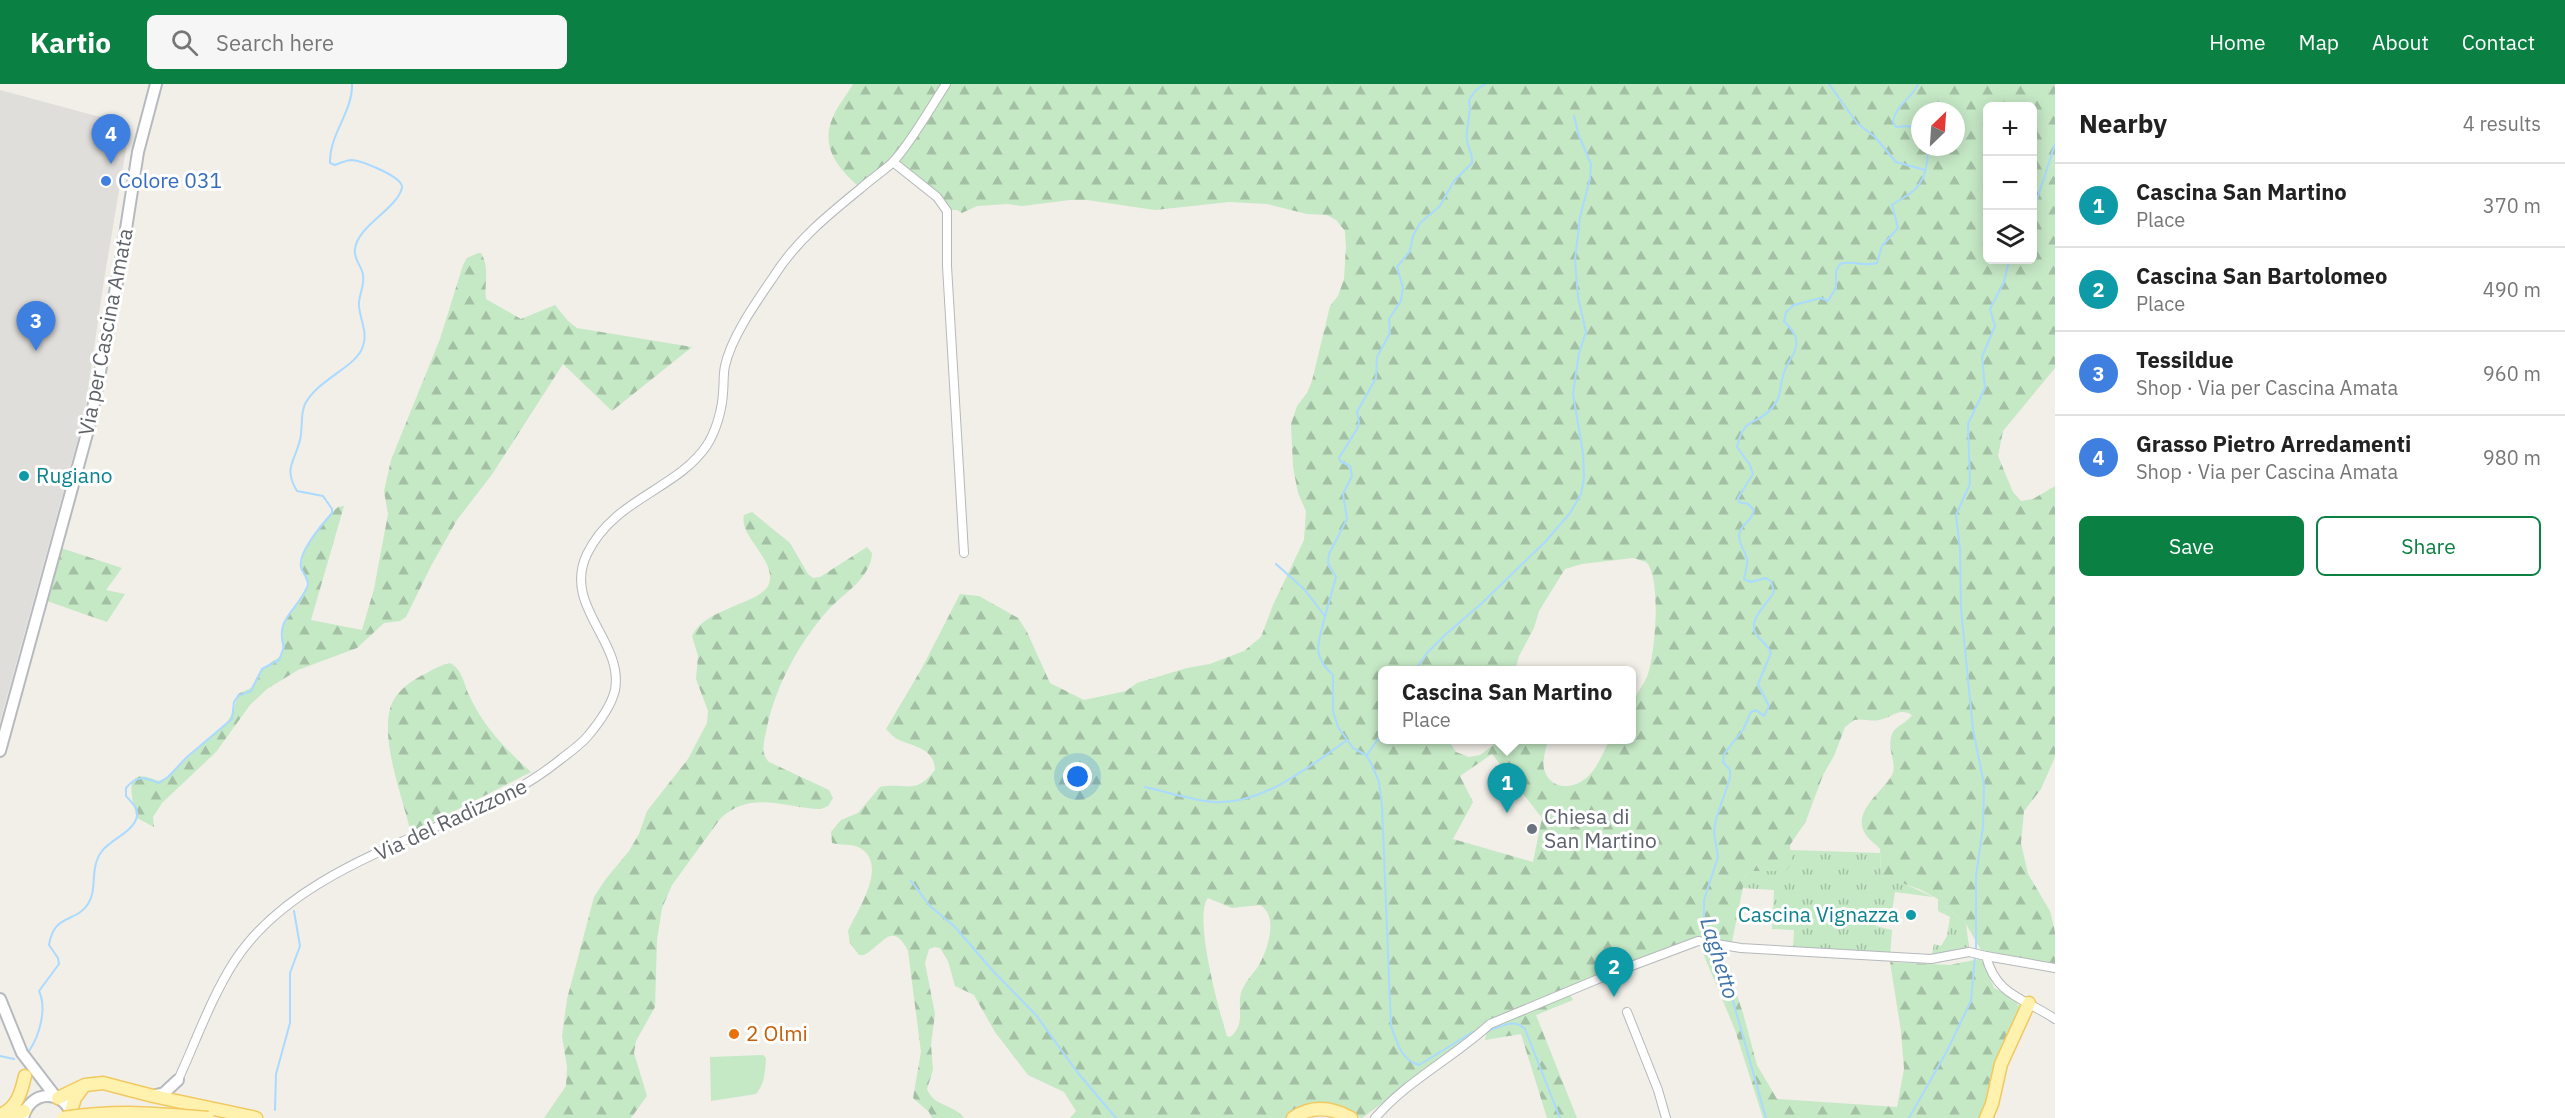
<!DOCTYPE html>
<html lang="en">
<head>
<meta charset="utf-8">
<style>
	:root { --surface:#fff; --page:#f6f6f6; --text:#222; --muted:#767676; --line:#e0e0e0; --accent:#0b8043 }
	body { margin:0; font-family:"IBM Plex Sans",sans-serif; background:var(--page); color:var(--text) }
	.controls { position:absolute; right:18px; top:18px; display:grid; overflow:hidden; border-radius:9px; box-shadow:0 3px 15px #0003 }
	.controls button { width:54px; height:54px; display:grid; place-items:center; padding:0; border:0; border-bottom:2px solid var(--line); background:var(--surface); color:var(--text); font:30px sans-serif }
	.compass { position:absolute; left:1911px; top:18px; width:54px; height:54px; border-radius:50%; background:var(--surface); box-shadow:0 3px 15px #0003; rotate:25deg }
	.you { position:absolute; left:1078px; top:693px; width:21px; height:21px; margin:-15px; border:4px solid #fff; border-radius:50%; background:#1a73e8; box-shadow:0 0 0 9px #1a73e833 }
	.badge { display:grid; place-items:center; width:39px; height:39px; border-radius:50%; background:var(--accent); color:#fff; font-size:20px; font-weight:700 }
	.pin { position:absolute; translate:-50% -50px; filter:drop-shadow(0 2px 3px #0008) }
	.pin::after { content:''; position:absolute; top:32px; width:21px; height:18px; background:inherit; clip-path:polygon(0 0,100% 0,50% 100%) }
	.popup { position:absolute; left:1378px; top:582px; width:258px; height:78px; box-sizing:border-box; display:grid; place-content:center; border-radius:9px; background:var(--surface); filter:drop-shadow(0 2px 4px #0005); font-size:20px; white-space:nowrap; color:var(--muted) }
	.popup b { font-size:22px; color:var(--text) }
	.popup::after { content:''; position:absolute; left:50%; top:100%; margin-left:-12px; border:12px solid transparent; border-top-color:var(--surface) }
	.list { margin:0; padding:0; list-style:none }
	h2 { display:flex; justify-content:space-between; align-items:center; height:78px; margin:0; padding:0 24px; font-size:26px }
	h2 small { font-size:20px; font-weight:400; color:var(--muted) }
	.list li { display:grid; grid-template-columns:39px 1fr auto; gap:18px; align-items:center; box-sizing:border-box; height:84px; padding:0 24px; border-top:2px solid var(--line) }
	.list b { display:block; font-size:22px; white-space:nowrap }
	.list p { margin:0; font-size:20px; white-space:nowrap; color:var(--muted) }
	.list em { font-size:20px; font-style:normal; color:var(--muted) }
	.actions { display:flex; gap:12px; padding:18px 24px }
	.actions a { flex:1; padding:14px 0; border:2px solid var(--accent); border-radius:9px; text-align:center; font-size:21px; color:var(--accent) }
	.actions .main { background:var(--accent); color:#fff }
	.icon { flex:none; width:33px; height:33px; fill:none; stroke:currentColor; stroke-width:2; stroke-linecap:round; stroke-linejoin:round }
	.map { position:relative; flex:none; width:2055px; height:1034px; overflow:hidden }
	header { display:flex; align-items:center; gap:36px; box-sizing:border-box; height:84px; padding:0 30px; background:var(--accent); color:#fff }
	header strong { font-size:28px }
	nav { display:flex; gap:33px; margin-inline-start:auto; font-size:21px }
	.search { width:420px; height:54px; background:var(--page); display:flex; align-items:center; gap:15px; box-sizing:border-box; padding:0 21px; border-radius:9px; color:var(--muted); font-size:22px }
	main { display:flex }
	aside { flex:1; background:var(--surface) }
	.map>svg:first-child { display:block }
	.industrial { fill:#e0deda }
	.grass { fill:url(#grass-tufts) }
	.forest { fill:url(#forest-firs); fill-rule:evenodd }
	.green { fill:#c5e8c5 }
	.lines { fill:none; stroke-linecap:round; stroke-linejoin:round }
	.stream { stroke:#aadaff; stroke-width:2 }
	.street-casing { stroke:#b5b8bc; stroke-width:10 }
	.secondary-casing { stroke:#b6babf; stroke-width:14 }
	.primary-casing { stroke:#f2c960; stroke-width:15 }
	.street { stroke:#fff; stroke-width:8 }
	.secondary { stroke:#fff; stroke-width:10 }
	.primary { stroke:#fff2af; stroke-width:12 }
	.primary-bridge-casing { stroke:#f2c960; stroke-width:15; stroke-linecap:butt }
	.primary-bridge { stroke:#fff2af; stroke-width:12 }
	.shop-dot { fill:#3f7fe0; stroke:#fff; stroke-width:2 }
	.culture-dot { fill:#0f9aa8; stroke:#fff; stroke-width:2 }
	.worship-dot { fill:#6b7280; stroke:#fff; stroke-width:2 }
	.food-dot { fill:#e8710a; stroke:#fff; stroke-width:2 }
	.labels { text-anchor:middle; stroke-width:6; stroke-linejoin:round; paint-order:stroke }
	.shop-label { font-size:21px; fill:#366cbe; stroke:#fff; text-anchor:start }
	.street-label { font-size:21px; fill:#5f6368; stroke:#fff }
	.culture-label { font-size:21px; fill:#0d838f; stroke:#fff; text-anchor:start }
	.worship-label { font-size:21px; fill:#5b616d; stroke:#fff; text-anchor:start }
	.food-label { font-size:21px; fill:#c56008; stroke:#fff; text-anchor:start }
	.water-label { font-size:22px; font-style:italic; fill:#4174aa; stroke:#fff }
</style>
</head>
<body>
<header>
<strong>Kartio</strong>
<div class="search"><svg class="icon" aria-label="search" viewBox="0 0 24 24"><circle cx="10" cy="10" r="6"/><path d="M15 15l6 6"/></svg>Search here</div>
<nav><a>Home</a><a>Map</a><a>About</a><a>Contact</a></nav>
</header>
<main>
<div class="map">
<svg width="2055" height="1034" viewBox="0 0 2055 1034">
	<defs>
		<pattern id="grass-tufts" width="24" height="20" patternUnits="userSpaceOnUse" patternTransform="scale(1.5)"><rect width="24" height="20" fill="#c5e8c5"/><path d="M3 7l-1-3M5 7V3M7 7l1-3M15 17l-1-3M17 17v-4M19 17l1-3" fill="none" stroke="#a3c0a4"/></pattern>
		<pattern id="forest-firs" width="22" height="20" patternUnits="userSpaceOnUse" patternTransform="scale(1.5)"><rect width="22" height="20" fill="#c5e8c5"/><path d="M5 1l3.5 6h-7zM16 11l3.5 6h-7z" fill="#a3c0a4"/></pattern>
	</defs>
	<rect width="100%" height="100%" fill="#f1efe8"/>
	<polygon class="industrial" points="0,6 130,41 104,196 84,333 0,638"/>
	<g class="grass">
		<polygon points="1790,766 1880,769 1881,789 1933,813 1895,808 1892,827 1877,826 1876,842 1892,846 1890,872 1793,867 1794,846 1772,845 1774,806 1742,804 1744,795 1749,787 1779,787"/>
		<polygon points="1938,815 1966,840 1969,863 1966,868 1931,875 1934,860 1941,862 1947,852 1950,833 1938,827"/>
	</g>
	<g class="forest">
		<path d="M853 0H2055V284L2003 347 1998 372 2013 408 2021 417 2033 415 2055 402V673L2041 705 2024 727 2021 759 2028 790 2050 827 2055 848V880L1981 866 1966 840 1938 815 1919 805 1888 794 1881 789 1880 765C1876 760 1870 757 1866 751 1850 728 1883 708 1892 691 1898 679 1886 666 1892 650 1895 642 1907 639 1912 631 1899 623 1892 634 1879 636 1871 638 1863 634 1854 636L1845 643 1834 672 1823 691 1806 737 1790 761C1790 772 1795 777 1786 787H1749L1745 793 1732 858 1703 853 1690 855 1569 909 1573 916 1536 931 1577 1034H1547L1521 950 1485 956 1489 941 1362 1034 1342 1025 1287 1034H1070L1076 1027 1064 1008 1028 991 995 948 974 911 955 902 948 877 940 864 935 863 929 865 925 879 935 930 931 961 933 986 927 1005C934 1023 954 1020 964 1034H932L929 1028 913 1014 921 968 908 867C892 835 882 862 864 871H859L850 859 848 847C857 827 889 781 860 764 852 759 841 762 832 759L831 748 841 736 858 729 880 703C906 698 915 712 935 686 934 663 913 663 897 655 893 653 889 648 886 645L922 584 960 510 979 512 1018 534 1027 548 1050 599 1084 616 1126 607 1137 599 1187 584 1210 580 1244 567 1261 553 1273 521 1304 456 1306 427 1298 409 1293 383 1291 340 1297 322 1307 309 1312 297 1330 222 1338 212 1344 195 1346 163 1345 147 1336 136 1327 131 1307 130 1267 120 1229 118 1155 126 1087 116H1070L1022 122 1008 120 977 122 962 129 957 126H949L893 74 858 102C837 83 820 62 833 33 838 21 847 11 853 0ZM1988 22H2032V176H1988ZM1920 27H1956V63H1920ZM1633 474 1646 478C1662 493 1655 570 1648 590 1644 602 1633 612 1632 623 1630 633 1632 645 1631 656H1610C1602 669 1598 685 1585 695 1572 705 1552 706 1545 688 1541 679 1546 665 1548 656H1500L1480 671 1469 673 1456 668 1448 656H1382V586H1515L1519 572 1534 544 1539 527 1565 485 1582 480ZM1492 670 1542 734 1533 778 1453 755 1473 718 1460 692ZM1208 814 1232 824 1260 821C1279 832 1268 865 1259 881 1253 890 1244 899 1241 909 1237 925 1246 941 1230 953L1227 952C1219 927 1193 832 1208 814Z"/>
		<path d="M478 169H481C490 184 484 198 486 215L521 235 555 221 568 237 577 244 692 263 612 327 563 280 493 389 457 436 431 482 406 533 400 537 384 539 357 564 298 586 267 605 250 621 216 668 162 719 153 733 154 743 137 734C131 712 122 680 158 697L166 694 227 638 233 628 238 610 251 604 261 586 282 571 283 541 308 501C308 494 303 489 302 483 300 464 325 434 338 423L344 422 311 536 362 546 374 505 388 430 384 407 391 376 440 255 463 181 467 174Z"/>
		<path d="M752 428 790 459 808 490 813 494 820 493 867 463 872 469C871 494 843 510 828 526 799 559 776 601 767 643 765 655 759 668 769 678L829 706 833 714 828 722 821 725C785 724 750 705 720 735L672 801 662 824 657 856 655 923 636 957 634 969 647 1012 631 1034H544L566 1002 567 983 562 952 567 915 594 813 605 796 629 767 639 750 647 727 688 675 707 639 708 627 696 595 698 572 692 552C704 524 761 520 769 500 777 476 738 452 744 431Z"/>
		<polygon points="61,464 122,484 106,506 125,510 107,538 47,517"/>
		<path d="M450 579C462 585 464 600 469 611 482 641 507 667 531 688L411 749C403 715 381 659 390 625 394 609 410 597 425 590 433 585 441 581 450 579Z"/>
		<polygon points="1698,857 1718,860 1721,865 1743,929 1757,981 1777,1015 1897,1023 1904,985 1901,947 1890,878 1950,881 1979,875 1983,877 1994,904 2011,912 2020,923 2020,929 1996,980 1989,999 1985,1029 1981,1034 1763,1034 1735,946"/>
	</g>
	<path class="green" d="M763 971 766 974C765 988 765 999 756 1010L711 1017 710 973Z"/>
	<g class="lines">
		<g class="stream">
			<polyline points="1829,0 1857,39 1875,53 1896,78 1925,86"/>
			<path d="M1918 0C1912 15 1895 21 1893 38L1896 43 1908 42 1920 47"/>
			<polyline points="2032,131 2055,60"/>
			<path d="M1276 480 1304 505 1325 532 1336 493 1328 479 1329 470 1347 435 1343 410 1352 392 1350 382 1340 377 1339 374 1357 345 1359 338 1357 328 1376 294 1377 273 1390 249 1389 235 1401 217 1403 204 1397 183 1410 167 1413 152 1420 139 1440 122 1454 97 1472 79C1473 67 1468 66 1467 56 1465 43 1472 33 1469 16L1476 6 1485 0"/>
			<path d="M1325 532C1319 559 1310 570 1333 591V627L1338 643 1353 664 1366 671 1372 681 1379 698 1382 722 1391 942C1397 958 1401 976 1419 981L1473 948H1478"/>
			<polyline points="1415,586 1427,569 1445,551 1481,520 1546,457 1570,429 1581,410 1584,394 1583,369 1573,310 1579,269 1586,248 1578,213 1575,176 1580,133 1590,95 1591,80 1579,52 1574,32"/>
			<polyline points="1367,671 1382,649"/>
			<path d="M1145 703C1168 708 1191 716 1214 718 1263 721 1308 683 1346 657"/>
			<polyline points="911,797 930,822 955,843 993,887 1036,931 1078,989 1116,1034"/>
			<polyline points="1976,867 1976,792 1983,743 1984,700 1973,646 1961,525 1960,465 1956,431 1970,400 1968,340 1985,304 1982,273 1995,242 1990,225 2004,198 2009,176"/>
			<path d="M1486 947C1500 944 1514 933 1525 945L1560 1034"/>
			<path d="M29 967C40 951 47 924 39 907L59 880 58 874 49 861C54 829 76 839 88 820 98 805 89 784 102 767 111 755 134 748 137 732 139 724 130 717 126 712V704C137 691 144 693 159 699L168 693 187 673 232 635 234 618 238 612 251 607 262 585 279 576 284 563C274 534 299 526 308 501 308 493 302 489 301 483 298 467 323 440 332 429V425L323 412 297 407C283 384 295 377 300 356 303 344 300 331 305 320 318 295 357 283 363 262 368 248 360 236 359 222 358 212 365 202 363 191 362 182 353 175 355 165 358 141 396 126 402 104 404 93 362 77 352 76 347 76 340 79 335 81L330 79C329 50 353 28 352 0"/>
			<polyline points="0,972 14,975"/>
			<polyline points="275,1026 276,990 290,939 290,889 300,862 294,827"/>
			<path d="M1766 1034 1731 910 1704 838V816L1718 773 1714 748 1716 735 1730 694V686L1723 678 1724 670 1743 646 1751 628 1756 626 1764 632 1769 622 1758 600 1771 569C1767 559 1761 558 1756 550 1747 536 1768 519 1774 508L1771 497 1766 494 1751 498 1744 495C1745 489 1748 481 1747 475 1745 467 1739 461 1739 451 1740 440 1753 437 1754 426L1748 420 1739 418 1738 414 1753 390 1750 381 1737 363C1744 331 1756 343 1772 324 1783 312 1779 299 1785 286 1789 275 1798 268 1796 256 1796 249 1789 243 1784 237L1786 228 1794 221 1821 214 1828 217 1836 204V187L1840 180C1853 176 1864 183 1877 179L1882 162 1898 144 1892 121C1898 116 1906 113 1912 108 1925 98 1928 78 1928 63"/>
			<polyline points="1909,1034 1947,967 1971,917 1975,872"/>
		</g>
		<defs>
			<g id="street">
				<polyline points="893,78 937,113 947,127 947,182 964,469"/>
				<polyline points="1986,872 2055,884"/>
				<polyline points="1627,928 1658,1006 1666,1034"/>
				<path d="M178 996C196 957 211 914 234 878 277 811 359 776 429 746 479 724 519 709 561 675 570 668 580 661 587 653 598 640 611 623 615 606 624 557 562 522 587 470 614 414 677 406 707 361 716 347 722 326 723 309 724 300 723 291 725 282 731 253 757 217 774 192 796 157 828 131 860 105 870 96 882 88 892 79 910 60 931 23 946 0"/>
				<path d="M1375 1034C1408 996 1453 974 1490 940L1610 890 1698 857 1741 864 1931 875 1969 868 1986 872C1996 912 2024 914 2055 935"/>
			</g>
			<g id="secondary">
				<polyline points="0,667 91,335 121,177 138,68 156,0"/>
				<polyline points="0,915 22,969 55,1012"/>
				<polyline points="153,1012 164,1009 178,996"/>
				<path d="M23 1034C29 1006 64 1004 72 1032"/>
			</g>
			<g id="primary">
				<polyline points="58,1014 85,1001 103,999 153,1012 256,1034"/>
				<polyline points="71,1027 75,1014 84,1002"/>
				<path d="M0 1031C17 1024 21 1009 25 992"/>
				<polyline points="9,1034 24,1027"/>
				<path d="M1293 1034C1312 1021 1331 1023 1351 1034"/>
				<polyline points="1986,1034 1992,1020 2001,980 2029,919"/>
			</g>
		</defs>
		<use href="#street" class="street-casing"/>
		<use href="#secondary" class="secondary-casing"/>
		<use href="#primary" class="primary-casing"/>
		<use href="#street" class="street"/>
		<use href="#secondary" class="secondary"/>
		<use href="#primary" class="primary"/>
		<defs>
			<path id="primary-bridge" d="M63 1034C115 1026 156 1029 208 1034"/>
		</defs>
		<use href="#primary-bridge" class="primary-bridge-casing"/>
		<use href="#primary-bridge" class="primary-bridge"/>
	</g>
	<circle class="shop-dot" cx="106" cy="97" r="6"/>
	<g class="culture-dot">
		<circle cx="24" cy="392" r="6"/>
		<circle cx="1911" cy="831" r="6"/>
	</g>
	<circle class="worship-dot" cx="1532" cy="745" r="6"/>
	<circle class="food-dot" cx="734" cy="950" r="6"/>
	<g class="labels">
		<g class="shop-label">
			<text x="118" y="104">Colore 031</text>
		</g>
		<g class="street-label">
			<text transform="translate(106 248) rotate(-79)" y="7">Via per Cascina Amata</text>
			<text transform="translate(451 736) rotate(-25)" y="7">Via del Radizzone</text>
		</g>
		<g class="culture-label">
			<text x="36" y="399">Rugiano</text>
			<text x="1899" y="838" text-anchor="end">Cascina Vignazza</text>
		</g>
		<g class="worship-label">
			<text x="1544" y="740">Chiesa di<tspan x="1544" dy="24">San Martino</tspan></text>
		</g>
		<g class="food-label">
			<text x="746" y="957">2 Olmi</text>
		</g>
		<g class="water-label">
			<text transform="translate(1720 874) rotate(73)" y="8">Laghetto</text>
		</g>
	</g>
</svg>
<div class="controls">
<button>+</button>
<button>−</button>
<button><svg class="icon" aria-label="layers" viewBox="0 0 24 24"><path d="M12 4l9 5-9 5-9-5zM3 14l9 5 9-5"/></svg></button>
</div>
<svg class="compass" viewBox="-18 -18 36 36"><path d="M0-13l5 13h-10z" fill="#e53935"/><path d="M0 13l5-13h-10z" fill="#767676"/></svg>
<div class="you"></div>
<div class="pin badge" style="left:1507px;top:729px;background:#0f9aa8">1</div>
<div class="popup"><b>Cascina San Martino</b>Place</div>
<div class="pin badge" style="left:1614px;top:913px;background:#0f9aa8">2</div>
<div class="pin badge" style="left:36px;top:267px;background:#3f7fe0">3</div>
<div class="pin badge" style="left:111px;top:80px;background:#3f7fe0">4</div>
</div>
<aside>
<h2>Nearby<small>4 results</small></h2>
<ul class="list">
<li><span class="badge" style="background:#0f9aa8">1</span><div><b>Cascina San Martino</b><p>Place</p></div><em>370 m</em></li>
<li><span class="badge" style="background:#0f9aa8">2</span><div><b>Cascina San Bartolomeo</b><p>Place</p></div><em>490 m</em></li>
<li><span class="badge" style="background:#3f7fe0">3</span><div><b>Tessildue</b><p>Shop · Via per Cascina Amata</p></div><em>960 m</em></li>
<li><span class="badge" style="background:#3f7fe0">4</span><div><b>Grasso Pietro Arredamenti</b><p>Shop · Via per Cascina Amata</p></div><em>980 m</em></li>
</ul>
<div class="actions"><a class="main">Save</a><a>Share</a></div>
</aside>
</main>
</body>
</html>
